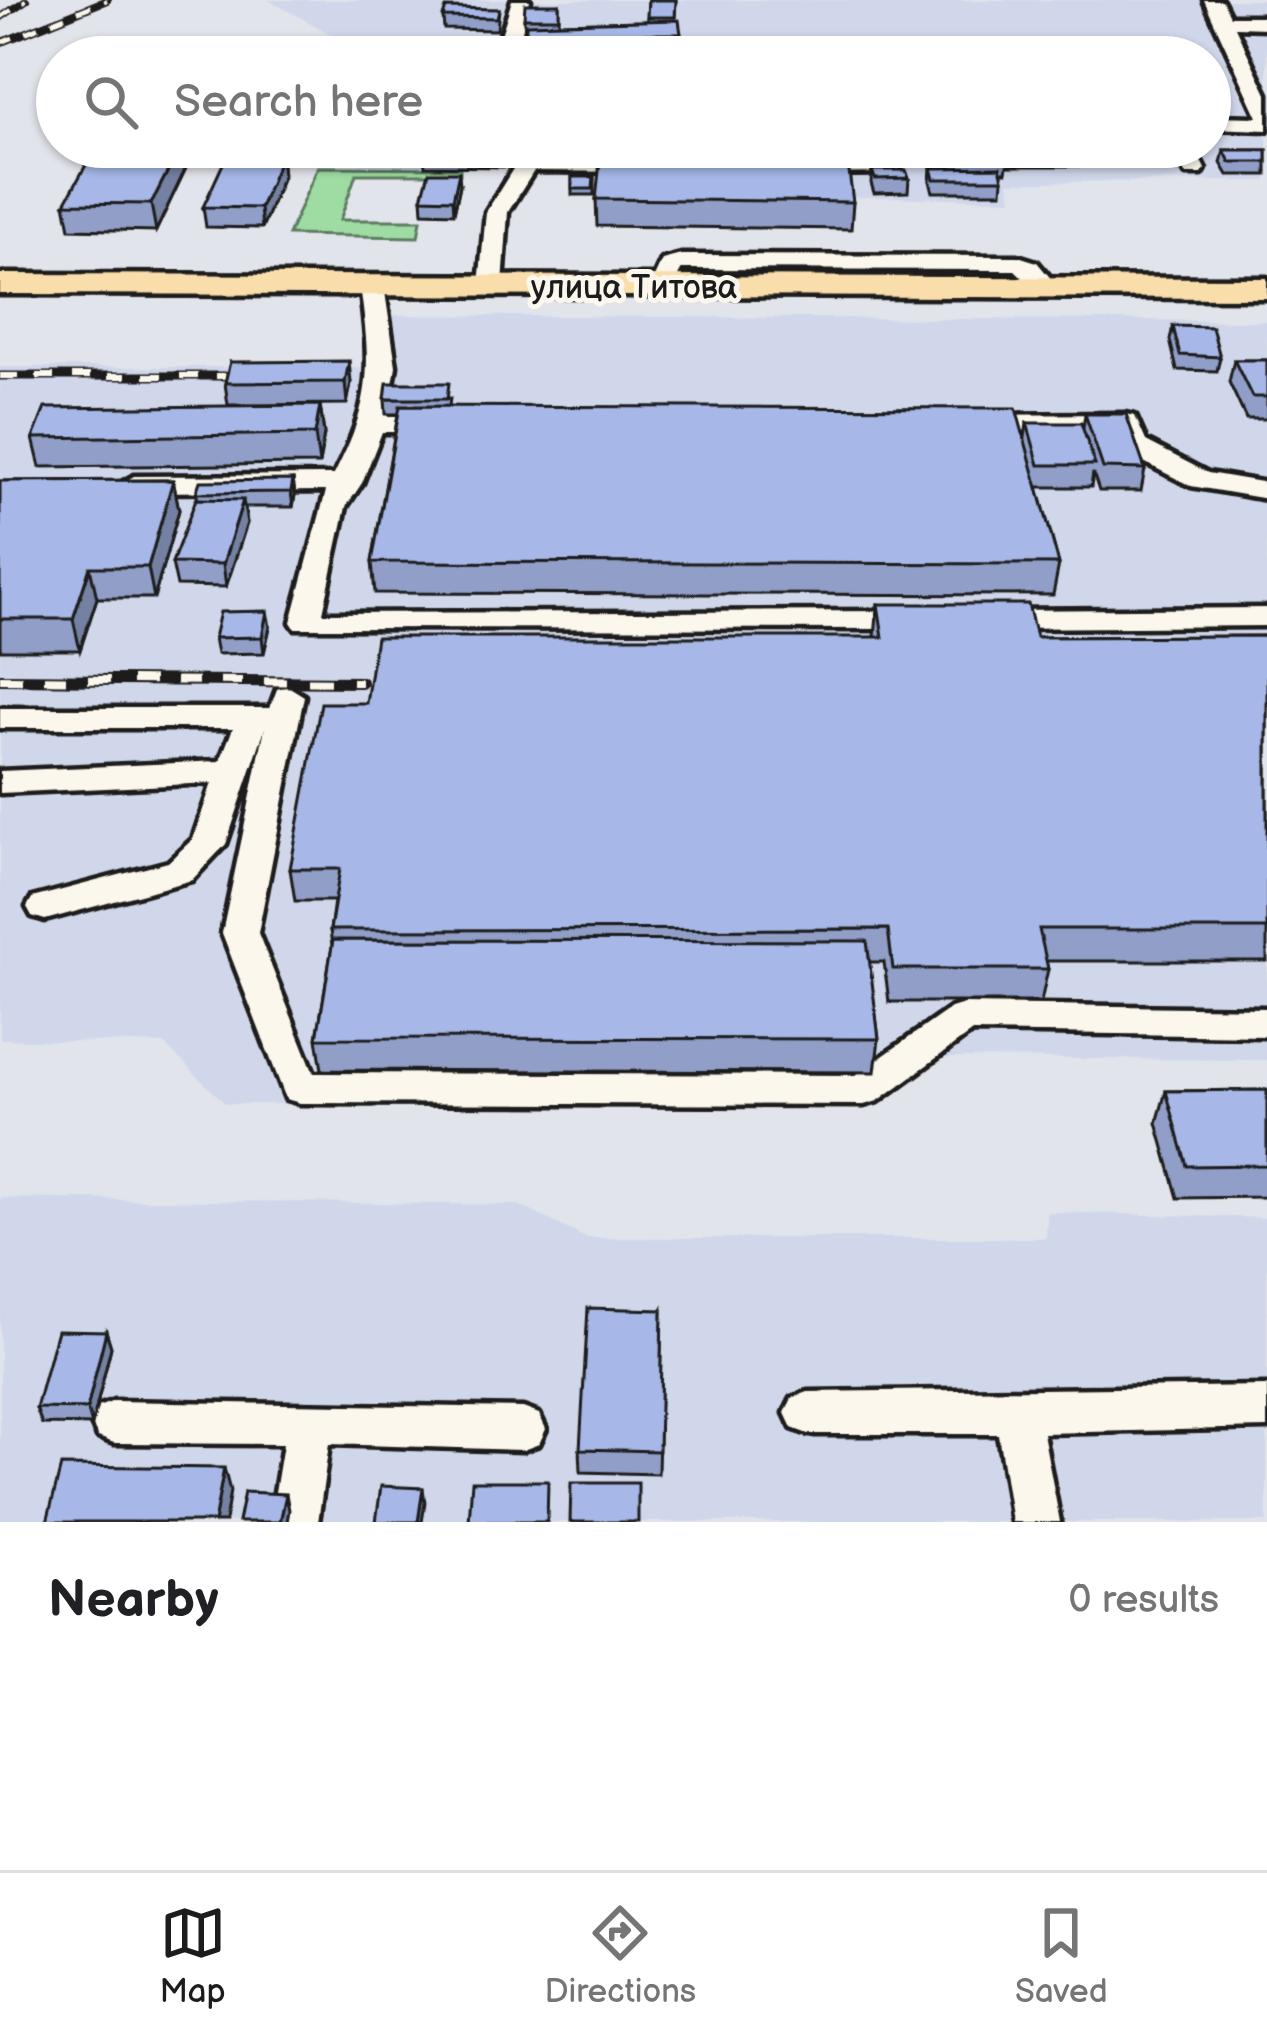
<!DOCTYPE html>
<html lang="en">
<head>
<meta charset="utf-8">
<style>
	:root { --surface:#fff; --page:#f6f6f6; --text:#202124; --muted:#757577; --line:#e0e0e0; --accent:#1c1c1c }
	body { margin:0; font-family:"Balsamiq Sans",sans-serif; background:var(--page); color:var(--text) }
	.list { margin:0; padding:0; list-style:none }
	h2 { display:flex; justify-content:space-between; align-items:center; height:156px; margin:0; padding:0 48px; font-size:51px }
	h2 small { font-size:39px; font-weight:400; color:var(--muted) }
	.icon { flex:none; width:66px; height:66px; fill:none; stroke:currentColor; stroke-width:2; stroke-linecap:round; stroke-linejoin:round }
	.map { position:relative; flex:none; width:1267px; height:1522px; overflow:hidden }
	.search { position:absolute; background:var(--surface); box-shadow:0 3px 9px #0004; left:36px; right:36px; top:36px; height:132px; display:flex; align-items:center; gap:30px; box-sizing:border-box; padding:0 42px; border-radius:66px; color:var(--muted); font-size:45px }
	.sheet { height:348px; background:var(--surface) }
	nav { display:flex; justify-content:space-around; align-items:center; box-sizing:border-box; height:168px; border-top:3px solid var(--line); background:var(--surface); font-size:33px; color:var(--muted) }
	nav a { display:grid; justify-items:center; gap:6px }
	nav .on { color:var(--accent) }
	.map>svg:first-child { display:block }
	.built { fill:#d0d7ea }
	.green { fill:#9edca3; stroke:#5d7c60; stroke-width:3 }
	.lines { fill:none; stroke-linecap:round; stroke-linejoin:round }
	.minor-casing { stroke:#1c1c1c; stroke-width:9 }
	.major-casing { stroke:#1c1c1c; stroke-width:9 }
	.minor { fill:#fbf7ec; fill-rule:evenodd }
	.major { fill:#f9deab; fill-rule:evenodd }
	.rail-far2-casing { stroke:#1c1c1c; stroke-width:8 }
	.rail-far1-casing { stroke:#1c1c1c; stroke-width:9 }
	.rail-casing { stroke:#1c1c1c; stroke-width:12 }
	.rail-far2 { stroke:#fbf7ec; stroke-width:4.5; stroke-dasharray:14; stroke-linecap:butt }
	.rail-far1 { stroke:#fbf7ec; stroke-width:6; stroke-dasharray:18; stroke-linecap:butt }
	.rail { stroke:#fbf7ec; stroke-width:8; stroke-dasharray:22; stroke-linecap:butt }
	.wall { fill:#909ec8; stroke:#1c1c1c; stroke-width:3 }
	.shaded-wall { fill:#7581a2; stroke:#1c1c1c; stroke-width:3 }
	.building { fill:#a7b8e8; stroke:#1c1c1c; stroke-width:3 }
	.labels { text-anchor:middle; stroke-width:10; stroke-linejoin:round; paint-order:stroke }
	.far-street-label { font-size:33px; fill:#1c1c1c; stroke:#fbf7ec }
</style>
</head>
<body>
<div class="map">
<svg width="1267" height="1522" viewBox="0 0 1267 1522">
	<rect width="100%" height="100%" fill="#e2e4eb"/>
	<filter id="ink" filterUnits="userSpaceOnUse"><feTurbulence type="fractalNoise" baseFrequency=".00833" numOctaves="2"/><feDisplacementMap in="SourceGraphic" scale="24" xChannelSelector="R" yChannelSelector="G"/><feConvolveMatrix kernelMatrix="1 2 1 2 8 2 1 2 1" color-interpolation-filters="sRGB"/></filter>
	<g filter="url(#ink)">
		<g class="built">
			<polygon points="268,0 1267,0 1267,181 1009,182 1012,199 792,196 789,171 358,167 366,147 1210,147 1210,57 350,57 355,47"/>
			<polygon points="379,315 1267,321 1267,1060 942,1058 870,1105 226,1104 164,1044 0,1039 0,367 369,367"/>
			<polygon points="0,1198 519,1205 586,1238 1046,1238 1047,1212 1267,1218 1267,1522 0,1522"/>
		</g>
		<polygon class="green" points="318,167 460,168 460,174 356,174 340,220 421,220 418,237 288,235"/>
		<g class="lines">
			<defs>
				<g id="minor">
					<polygon points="512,0 530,0 521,35 524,57 504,57 501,35"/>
					<polygon points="1204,0 1222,0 1230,16 1267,16 1267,28 1235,27 1267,94 1267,130 1210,128 1210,116 1258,117"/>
					<polygon points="518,147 540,147 538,158 640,160 651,166 640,172 534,171 508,212 503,285 491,292 479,285 486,212 516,164"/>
					<polygon points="876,147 898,147 900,173 805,174 794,168 805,162 880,162"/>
					<polygon points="1172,147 1194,147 1205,169 1202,174 1186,174"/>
					<polygon points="681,255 1018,256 1037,262 1058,287 1054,292 1038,292 1015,270 682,269 670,291 654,291 650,286 662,260"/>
					<path d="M372 278 384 285 396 366 388 416H442L455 424 442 432H382L362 483 346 507 323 613 917 611 932 620 917 629 295 628 291 622 326 491 134 492 120 484 134 476 334 475C373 398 371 368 360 285Z"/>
					<polygon points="1126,414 1135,416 1146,441 1208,473 1267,483 1267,499 1191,486 1124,452 1115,430 979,431 966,423 979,415"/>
					<polygon points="1267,608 1267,626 987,628 972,619 987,610"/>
					<polygon points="288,686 304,696 258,933 314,1073 856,1075 951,1008 964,1004 1267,1008 1267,1036 972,1032 878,1101 864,1105 300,1103 286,1099 222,933 265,728 226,844 192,880 45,920 32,916 27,907 32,898 168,862 193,839 212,783 0,793 0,771 220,761 233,728 0,728 0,708 270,708 277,689"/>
					<polygon points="1267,1386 1267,1428 1043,1433 1060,1522 1012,1522 998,1434 808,1434 792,1428 785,1413 792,1398 808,1392"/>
					<polygon points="114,1401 523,1408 539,1414 546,1429 539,1444 523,1450 329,1444 318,1522 270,1522 283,1444 114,1443 98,1437 91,1422 98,1407"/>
				</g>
				<polygon id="major" points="0,274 1267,278 1267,298 0,294"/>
			</defs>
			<use href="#minor" class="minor-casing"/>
			<use href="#major" class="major-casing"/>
			<use href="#minor" class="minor"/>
			<use href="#major" class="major"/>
			<defs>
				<g id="rail-far2">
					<polyline points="0,18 26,0"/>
					<polyline points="0,43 107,0"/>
				</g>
				<polyline id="rail-far1" points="0,376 258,376"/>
				<polyline id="rail" points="0,679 361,682"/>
			</defs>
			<use href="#rail-far2" class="rail-far2-casing"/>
			<use href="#rail-far1" class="rail-far1-casing"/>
			<use href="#rail" class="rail-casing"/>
			<use href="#rail-far2" class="rail-far2"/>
			<use href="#rail-far1" class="rail-far1"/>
			<use href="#rail" class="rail"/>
		</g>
		<g class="wall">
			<polygon points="648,0 676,0 675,20 681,34 681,52 631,53 631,57 578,57 578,53 526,53 524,18 559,4 559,23 647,21"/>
			<polygon points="499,9 497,30 444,29 443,17"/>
			<polygon points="196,147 156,231 70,229 65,203"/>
			<polygon points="361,147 513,147 509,167 425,166 423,148"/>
			<polygon points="562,147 795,147 794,163 853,202 851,229 597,226 596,199 663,162 562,159"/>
			<polygon points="907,147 1185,147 1181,166 1007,166 1006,172 1001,172 1003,179 1002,192 933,192 930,181 931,168 935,168 933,161 911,161"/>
			<polygon points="1224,150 1267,150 1267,175 1228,175 1221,163"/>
			<polygon points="281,156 283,176 262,228 206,227 203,207"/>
			<polygon points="872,170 909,178 908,192 874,193 871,183"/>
			<rect x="572" y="177" width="22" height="18"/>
			<polygon points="460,185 454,213 423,212 422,198"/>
			<polygon points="1173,326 1220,357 1217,371 1177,370 1170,340"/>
			<polygon points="1234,360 1267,360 1267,419 1246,419 1229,382"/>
			<polygon points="230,362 351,383 347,404 228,405 225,383"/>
			<polygon points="450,398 449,406 1025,438 1027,423 1083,428 1085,414 1145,469 1141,491 1099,491 1093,473 1091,487 1038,487 1059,564 1053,595 375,593 372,562 398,414 386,414 385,399"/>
			<polygon points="320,405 324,434 319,464 40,467 33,438"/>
			<polygon points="173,480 179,510 154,598 97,598 80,650 0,650 0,481"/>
			<polygon points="293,480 295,495 293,507 245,507 247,523 226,587 177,586 172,563 198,499 196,493"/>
			<polygon points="878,604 1036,637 1267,636 1267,961 1046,961 1048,969 1041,1002 889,1002 884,962 869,962 879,1039 875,1072 322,1070 317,1038 332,946 330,930 334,901 295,901 290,869 366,703 875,637"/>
			<polygon points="270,627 264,653 217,654 214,638"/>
			<polygon points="1267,1090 1267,1197 1178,1198 1157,1123 1166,1091"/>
			<polygon points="662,1310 658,1474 581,1472 580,1449"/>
			<polygon points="106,1331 111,1347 92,1425 42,1424 36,1408"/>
		</g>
		<g class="shaded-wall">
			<polygon points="180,147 196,147 156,231 151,204"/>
			<polygon points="508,147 513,147 509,167"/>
			<polygon points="281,156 283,176 262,228 260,208"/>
			<polygon points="459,172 460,185 454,213 453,199"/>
			<polygon points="349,361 351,383 347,404 345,382"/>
			<polygon points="320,405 324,434 319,464 315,434"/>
			<polygon points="173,480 179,510 154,598 148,567"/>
			<polygon points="293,480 295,495 293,507 291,492"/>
			<polygon points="243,500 247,523 226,587 223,564"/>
			<polygon points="90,567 97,598 80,650 73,619"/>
			<polygon points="267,611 270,627 264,653 262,637"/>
			<polygon points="106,1331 111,1347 92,1425 87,1409"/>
			<polygon points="224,1468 230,1491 225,1522 214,1522"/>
			<polygon points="423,1488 425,1503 422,1522 418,1522"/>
			<polygon points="286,1494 289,1510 287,1522 280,1522"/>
		</g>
		<g class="building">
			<polygon points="648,0 676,0 675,17 647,17"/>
			<polygon points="525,4 559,4 559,18 524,18"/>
			<polygon points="446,8 499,9 497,18 443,17"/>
			<polygon points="679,20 681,34 631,34 631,42 578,42 578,35 526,35 526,24"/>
			<polygon points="96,147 180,147 151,204 65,203"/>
			<polygon points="1224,150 1267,150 1267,162 1230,162"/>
			<polygon points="227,155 281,156 260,208 203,207"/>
			<polygon points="600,161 848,164 853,202 596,199"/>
			<polygon points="1000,167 1003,179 934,179 931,168"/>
			<polygon points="872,170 906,170 909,178 875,179"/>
			<polygon points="429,172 459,172 453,199 422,198"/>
			<polygon points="572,177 594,177 593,189 572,189"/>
			<polygon points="1173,326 1212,327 1220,357 1180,355"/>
			<polygon points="1234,360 1267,360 1267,397 1252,397"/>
			<polygon points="349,361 345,382 225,383 230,362"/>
			<polygon points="387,383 449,383 447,399 385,399"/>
			<polygon points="320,405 315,434 33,438 45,408"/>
			<polygon points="400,406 1016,408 1059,564 372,562"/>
			<polygon points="1085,414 1126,414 1145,469 1103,468"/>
			<polygon points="1027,423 1081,423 1095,465 1039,465"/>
			<polygon points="173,480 148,567 90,567 73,619 0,619 0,481"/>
			<polygon points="293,480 291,492 196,493 200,481"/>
			<polygon points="196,499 243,500 223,564 172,563"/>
			<polygon points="878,604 1028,604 1036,637 1267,636 1267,929 1039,929 1048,969 893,969 888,929 330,930 340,869 290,869 321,703 366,703 376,637 883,637"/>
			<polygon points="267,611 262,637 214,638 220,612"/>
			<polygon points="333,940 867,941 879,1039 317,1038"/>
			<polygon points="1267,1090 1267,1165 1187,1166 1166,1091"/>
			<polygon points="588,1308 662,1310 659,1451 580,1449"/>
			<polygon points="57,1330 106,1331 87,1409 36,1408"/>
			<polygon points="61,1466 224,1468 214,1522 47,1522"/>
			<polygon points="472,1481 548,1481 547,1522 469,1522"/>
			<polygon points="571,1483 638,1483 638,1522 570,1522"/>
			<polygon points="381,1486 423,1488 418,1522 376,1522"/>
			<polygon points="244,1492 286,1494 280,1522 238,1522"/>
		</g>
	</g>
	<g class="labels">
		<g class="far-street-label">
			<text x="634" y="298">улица Титова</text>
		</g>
	</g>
</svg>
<div class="search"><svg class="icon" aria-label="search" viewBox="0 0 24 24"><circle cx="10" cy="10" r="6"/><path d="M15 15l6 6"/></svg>Search here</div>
</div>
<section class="sheet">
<h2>Nearby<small>0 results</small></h2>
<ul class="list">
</ul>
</section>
<nav>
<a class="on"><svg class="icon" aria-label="map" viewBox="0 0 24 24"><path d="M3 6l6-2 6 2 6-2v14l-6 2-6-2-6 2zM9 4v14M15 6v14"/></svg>Map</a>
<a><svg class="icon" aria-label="directions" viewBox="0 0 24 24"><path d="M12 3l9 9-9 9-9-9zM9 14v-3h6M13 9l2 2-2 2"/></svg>Directions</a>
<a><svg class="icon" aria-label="saved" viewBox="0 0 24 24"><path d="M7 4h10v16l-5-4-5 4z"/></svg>Saved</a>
</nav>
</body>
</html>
